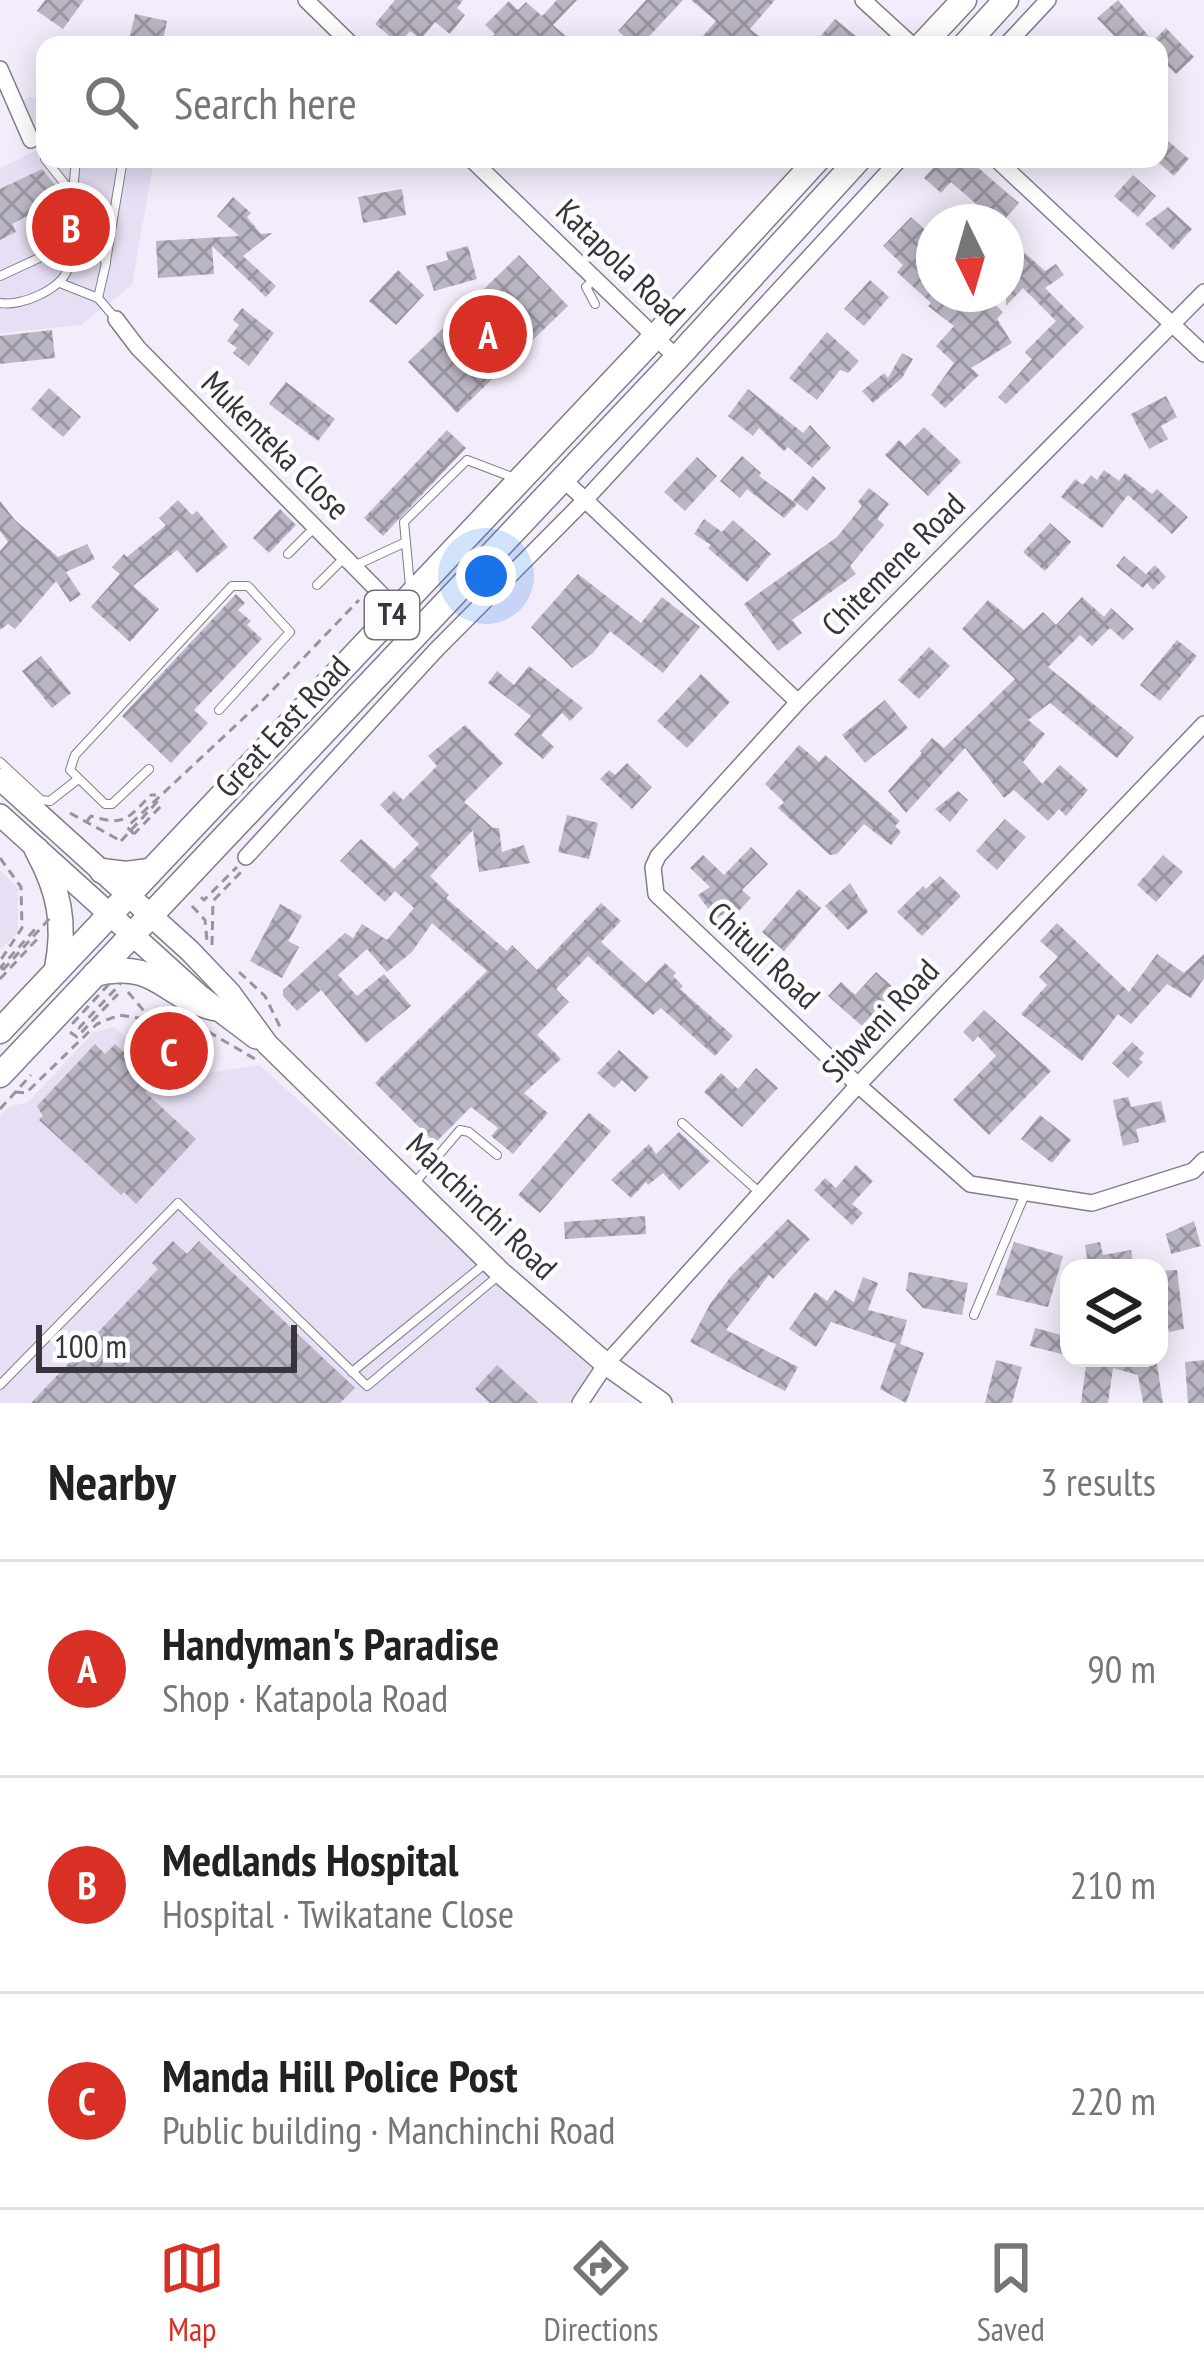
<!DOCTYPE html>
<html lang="en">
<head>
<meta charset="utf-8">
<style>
	:root { --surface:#fff; --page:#f2f2f2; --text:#222; --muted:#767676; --line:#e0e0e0; --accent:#d93025 }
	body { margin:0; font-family:"PT Sans Narrow",sans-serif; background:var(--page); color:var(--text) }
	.controls { position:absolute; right:36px; bottom:36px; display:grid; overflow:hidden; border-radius:24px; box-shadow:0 6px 30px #0003 }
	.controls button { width:108px; height:108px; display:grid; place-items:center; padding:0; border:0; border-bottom:3px solid var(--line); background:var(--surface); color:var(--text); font:60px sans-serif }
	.compass { position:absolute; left:916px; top:204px; width:108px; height:108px; border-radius:50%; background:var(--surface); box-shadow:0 6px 30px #0003; rotate:175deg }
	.scale { position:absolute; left:36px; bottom:30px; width:261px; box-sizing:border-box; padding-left:12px; border:6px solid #37353b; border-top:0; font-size:33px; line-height:42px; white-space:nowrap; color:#37353b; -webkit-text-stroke:9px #fdfdfd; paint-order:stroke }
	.you { position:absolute; left:486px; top:576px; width:42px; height:42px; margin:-30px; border:9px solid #fff; border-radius:50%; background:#1a73e8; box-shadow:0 0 0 18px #1a73e833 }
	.badge { display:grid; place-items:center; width:78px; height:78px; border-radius:50%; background:var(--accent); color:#fff; font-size:39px; font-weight:700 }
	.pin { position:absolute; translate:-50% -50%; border:6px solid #fff; box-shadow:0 3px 12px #0006 }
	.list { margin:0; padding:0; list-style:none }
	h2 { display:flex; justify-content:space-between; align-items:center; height:156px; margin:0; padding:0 48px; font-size:51px }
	h2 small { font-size:39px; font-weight:400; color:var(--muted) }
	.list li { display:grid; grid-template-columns:78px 1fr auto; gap:36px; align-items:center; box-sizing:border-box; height:216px; padding:0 48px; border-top:3px solid var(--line) }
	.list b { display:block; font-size:45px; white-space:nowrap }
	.list p { margin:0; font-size:39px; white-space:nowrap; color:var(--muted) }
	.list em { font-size:39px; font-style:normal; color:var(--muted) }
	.icon { flex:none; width:66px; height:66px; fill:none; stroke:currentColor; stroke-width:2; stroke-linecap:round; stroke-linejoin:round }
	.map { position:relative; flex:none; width:1204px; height:1403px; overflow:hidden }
	.search { position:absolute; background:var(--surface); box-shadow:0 6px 30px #0003; left:36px; right:36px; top:36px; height:132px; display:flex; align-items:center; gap:30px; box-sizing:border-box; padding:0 42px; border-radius:24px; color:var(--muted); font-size:45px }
	.sheet { height:804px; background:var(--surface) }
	nav { display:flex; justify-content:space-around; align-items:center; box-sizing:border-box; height:168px; border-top:3px solid var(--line); background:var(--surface); font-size:33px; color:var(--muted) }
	nav a { display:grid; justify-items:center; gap:6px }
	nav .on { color:var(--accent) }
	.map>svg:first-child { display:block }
	.built { fill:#e7dff4 }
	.building { fill:url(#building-cross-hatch) }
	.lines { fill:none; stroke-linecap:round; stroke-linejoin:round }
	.lane-casing { stroke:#827d89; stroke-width:10 }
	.street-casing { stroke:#827d89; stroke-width:18 }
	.secondary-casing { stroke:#827d89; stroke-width:24 }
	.primary-casing { stroke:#827d89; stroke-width:27 }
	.path { stroke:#98949e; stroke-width:3; stroke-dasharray:9 6; stroke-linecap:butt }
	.lane { stroke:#fff; stroke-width:8 }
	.street { stroke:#fff; stroke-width:15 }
	.secondary { stroke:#fff; stroke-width:21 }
	.primary { stroke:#fff; stroke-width:24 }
	.path-bridge { stroke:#98949e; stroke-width:3; stroke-dasharray:9 6; stroke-linecap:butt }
	.labels { text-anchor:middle; stroke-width:9; stroke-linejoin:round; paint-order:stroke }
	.shield { fill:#fdfdfd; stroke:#727175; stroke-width:3 }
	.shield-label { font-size:30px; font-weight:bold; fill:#37353b }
	.street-label { font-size:33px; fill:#37353b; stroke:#fdfdfd }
</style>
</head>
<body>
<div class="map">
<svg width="1204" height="1403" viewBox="0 0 1204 1403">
	<defs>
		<pattern id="building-cross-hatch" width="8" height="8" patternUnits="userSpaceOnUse" patternTransform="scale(3)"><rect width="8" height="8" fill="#bbb6c3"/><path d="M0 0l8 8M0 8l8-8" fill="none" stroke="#9995a0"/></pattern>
	</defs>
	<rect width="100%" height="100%" fill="#f3edfb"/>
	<g class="built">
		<polygon points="30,97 45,98 45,159 154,159 132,285 81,325 0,333 0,168 39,149 21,102"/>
		<polygon points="0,870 18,888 18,932 0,950"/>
		<polygon points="114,1027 176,1078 259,1065 604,1370 580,1403 0,1403 0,1116 9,1107 28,1102 94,1032"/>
	</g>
	<g class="building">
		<polygon points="45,0 84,0 63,29 37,11"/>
		<polygon points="395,0 463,0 457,8 465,15 450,34 435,22 421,39 410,31 399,44 375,24"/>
		<polygon points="557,0 577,0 553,25 576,45 483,45 495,34 485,25 509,1 518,10 526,2 542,16"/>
		<polygon points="646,0 683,0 641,45 634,45 618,31"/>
		<polygon points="691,0 775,0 750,29 770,45 695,45 716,21"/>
		<polygon points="1118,0 1153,41 1166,28 1194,57 1176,74 1159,57 1159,45 1123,45 1097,18"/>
		<polygon points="135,14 167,21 162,45 129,41"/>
		<polygon points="835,19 867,45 813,45"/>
		<polygon points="1159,133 1189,159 1174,176 1159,163"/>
		<polygon points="941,159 968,159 1019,203 1002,222 997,222 951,182 941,193 924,178"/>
		<polygon points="42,169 64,196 12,224 16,232 0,240 0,189"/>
		<polygon points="1133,175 1156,196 1138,217 1114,196"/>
		<polygon points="402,189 406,215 363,223 358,197"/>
		<polygon points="233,197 251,213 247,217 261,234 272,233 243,256 276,286 266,297 212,246 214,274 158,278 156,241 239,236 217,216"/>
		<polygon points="1168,207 1192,229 1173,250 1145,224"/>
		<polygon points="911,217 934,238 934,294 965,294 976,303 985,295 1003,312 997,319 1012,343 971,368 979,375 945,408 931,395 954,363 936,346 954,326 928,306 931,303 897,272 903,265 883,246"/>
		<polygon points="1006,236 1045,271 1056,264 1064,275 1045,288 1084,327 1006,404 998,397 1032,359 1025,352 1056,321 1023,288 1006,306"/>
		<polygon points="468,246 477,279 434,291 426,266 448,260 446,252"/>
		<polygon points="519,255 568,306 457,413 408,362"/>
		<polygon points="398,270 424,295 396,325 369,301"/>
		<polygon points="870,280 889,297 864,326 844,309"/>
		<polygon points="242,308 274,333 249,366 233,353 237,348 227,341 239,325 233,320"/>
		<polygon points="52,330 55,358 0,364 0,336"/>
		<polygon points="827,332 859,361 848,373 840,370 817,400 789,378"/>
		<polygon points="902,353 913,359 902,378 873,403 862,391 884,373 888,378"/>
		<polygon points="286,382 335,419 318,441 269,404"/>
		<polygon points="49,388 81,417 63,437 31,409"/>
		<polygon points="748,389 803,433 810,425 831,448 812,468 788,447 784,451 759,428 753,436 728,416"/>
		<polygon points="1166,396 1177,417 1161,426 1168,439 1149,449 1131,414"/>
		<polygon points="924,427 961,462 928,496 885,455 899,440 905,446"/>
		<polygon points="447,430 466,448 383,536 364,518"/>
		<polygon points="742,456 761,473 759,476 797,504 784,518 747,489 740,498 720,481"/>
		<polygon points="697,457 717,476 685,511 664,492"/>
		<polygon points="1104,470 1119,481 1125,473 1152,494 1157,489 1188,517 1172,534 1128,495 1102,528 1061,497 1075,479 1083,485 1091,475 1097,480"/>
		<polygon points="813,476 826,488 807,511 793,500"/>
		<polygon points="869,488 889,504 877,519 884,525 850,566 856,574 792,620 802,633 778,651 744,604 837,537 862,506 858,502"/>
		<polygon points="178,500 192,515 197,511 228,547 197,573 177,550 133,586 159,609 130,642 91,607 120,574 112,567 124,554 127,557 166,525 159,518"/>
		<polygon points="0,501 15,520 58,557 87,544 95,559 66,572 81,595 70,602 56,581 15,629 8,624 0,630 0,551 8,542 0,531"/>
		<polygon points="280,509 296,525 269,553 253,538"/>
		<polygon points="704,519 722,532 733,520 771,554 747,582 708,548 711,545 694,534"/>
		<polygon points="1050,523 1071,542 1045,571 1023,552"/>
		<polygon points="1124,556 1146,574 1155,565 1166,577 1153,590 1147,583 1143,588 1116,566"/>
		<polygon points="578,574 641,623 662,597 700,627 663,673 610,631 593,653 572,668 531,627"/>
		<polygon points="236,594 245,603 238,610 251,621 247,625 262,639 194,710 208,723 171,763 122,716"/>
		<polygon points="1082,597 1104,617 1111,608 1134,629 1123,640 1110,628 1092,646 1080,635 1048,667 1134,737 1117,758 1050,703 1028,720 1045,734 1023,762 1042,784 1060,765 1088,790 1066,816 1059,809 1048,821 1014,790 1004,798 965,748 906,813 888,791 922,753 920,751 932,738 944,748 1015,679 962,629 988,600 1024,630 1043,612 1056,625"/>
		<polygon points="1177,640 1197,656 1160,701 1140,685"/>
		<polygon points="929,647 950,666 919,699 898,680"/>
		<polygon points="41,656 71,693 52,708 22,671"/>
		<polygon points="529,666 583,708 570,721 562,713 541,735 554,747 543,759 514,735 531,716 488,683 497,671 514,685"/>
		<polygon points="701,674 730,702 687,748 657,721"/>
		<polygon points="885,700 908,728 865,763 842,735"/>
		<polygon points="465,725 503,763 464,802 493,828 499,828 502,852 524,845 530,863 479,872 473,830 430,876 449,895 446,898 507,951 512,945 537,970 601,903 621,921 601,942 646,983 665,963 676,973 673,976 683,986 680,989 733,1036 715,1056 661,1008 653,1015 588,956 556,989 569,1002 537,1035 561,1059 524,1093 548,1113 513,1154 491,1136 498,1128 471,1107 435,1143 375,1083 487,971 432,923 412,952 387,972 367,949 338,975 357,996 384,974 411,1006 366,1043 321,990 297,1011 283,996 283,990 345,933 353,938 362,924 387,940 414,908 395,891 385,902 340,861 361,839 394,869 419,844 380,805 394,791 403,800 437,766 428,756"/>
		<polygon points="799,745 819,762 825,755 900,821 895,826 901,832 891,845 864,824 837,854 830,855 778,808 784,802 765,784"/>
		<polygon points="627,763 652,787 632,809 600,779 609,770 615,775"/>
		<polygon points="958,791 968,800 950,822 935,809"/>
		<polygon points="567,815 598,823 589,859 558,852"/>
		<polygon points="1005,819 1026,837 997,870 976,851"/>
		<polygon points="751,847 768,864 742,890 751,898 737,913 732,908 716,919 698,895 710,887 690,868 703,855 724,875"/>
		<polygon points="1163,855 1183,872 1156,902 1137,885"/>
		<polygon points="940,876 961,896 922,936 897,912 923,886 926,889"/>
		<polygon points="850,883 868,912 848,930 825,906"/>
		<polygon points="799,889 821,908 784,951 762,932"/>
		<polygon points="280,904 302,916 288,941 299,947 282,978 250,961"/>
		<polygon points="1057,923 1129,992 1157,954 1184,973 1204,954 1204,978 1191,998 1167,984 1131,1024 1118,1014 1082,1061 1021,1014 1047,985 1039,977 1058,957 1040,941"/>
		<polygon points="876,972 895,989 862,1026 828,996 841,982 855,995"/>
		<polygon points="984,1010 1051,1071 989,1135 953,1100 996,1056 978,1036 973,1042 963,1032"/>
		<polygon points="174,1032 188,1051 152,1077 155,1080 145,1092 196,1139 136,1204 124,1192 121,1195 39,1120 43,1116 37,1106 95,1044 105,1054 115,1044 135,1062"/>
		<polygon points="1132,1042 1144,1053 1139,1059 1143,1062 1128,1078 1112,1063"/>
		<polygon points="619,1050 649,1077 635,1092 622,1080 614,1088 597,1073"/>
		<polygon points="756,1068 778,1088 742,1127 704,1092 721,1073 738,1089"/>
		<polygon points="1128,1097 1131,1107 1161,1101 1166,1122 1136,1129 1139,1142 1123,1146 1113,1100"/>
		<polygon points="589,1113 611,1131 540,1213 518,1195"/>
		<polygon points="1040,1115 1071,1140 1052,1163 1021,1139"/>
		<polygon points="679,1132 710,1161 679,1190 663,1173 648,1185 646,1182 631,1198 611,1180 649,1144 656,1154"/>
		<polygon points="856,1165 873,1181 852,1204 863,1213 852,1225 814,1190 825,1178 836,1188"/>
		<polygon points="645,1216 646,1234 565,1239 564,1222"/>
		<polygon points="788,1219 810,1239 773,1279 769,1275 726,1330 798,1367 785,1391 690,1342 710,1304 732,1275"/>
		<polygon points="1194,1221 1201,1246 1171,1254 1166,1234"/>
		<polygon points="173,1241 187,1254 199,1241 355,1388 340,1403 31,1403 158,1269 152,1263"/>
		<polygon points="1014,1242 1063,1256 1048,1307 996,1295"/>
		<polygon points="1100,1242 1103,1255 1131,1250 1134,1268 1074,1268 1073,1261 1087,1258 1085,1245"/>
		<polygon points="1177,1270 1184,1329 1169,1332 1159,1271"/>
		<polygon points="909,1272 968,1283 962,1315 923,1308 906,1290"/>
		<polygon points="863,1277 878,1283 868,1310 907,1320 900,1344 924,1353 906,1403 880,1389 896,1344 831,1322 816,1347 789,1329 815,1292 827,1301 835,1290 854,1302"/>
		<polygon points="1035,1328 1069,1337 1069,1356 1030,1346"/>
		<polygon points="1087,1358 1156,1358 1163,1403 1143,1403 1138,1375 1113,1368 1108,1403 1081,1403"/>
		<polygon points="996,1360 1022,1367 1012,1403 985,1403"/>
		<polygon points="1204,1360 1204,1403 1188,1403 1185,1362"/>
		<polygon points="497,1365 538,1403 490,1403 475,1389"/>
	</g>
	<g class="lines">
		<defs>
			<g id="lane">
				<polyline points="45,159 73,194 106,263 98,298"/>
				<polyline points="73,193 76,159"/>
				<polyline points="106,261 123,159"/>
				<path d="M0 276 52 252 63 257 68 268C62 289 21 307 0 303"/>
				<polyline points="594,280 586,287 595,304"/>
				<polyline points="60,283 98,298 116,319"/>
				<polyline points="288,554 314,528"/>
				<polyline points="354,566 406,542"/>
				<polyline points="317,585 344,558"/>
				<polyline points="410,586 404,522 467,460 517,479"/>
				<polyline points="0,762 41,800 50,801 77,780"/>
				<polyline points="149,769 112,804 105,804 70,770 75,755 232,586 248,586 290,632 219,710"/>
				<polyline points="682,1123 759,1192"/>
				<polyline points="413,1185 460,1130 469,1132 497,1155"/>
				<polyline points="974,1315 1025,1194"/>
				<polyline points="352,1372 486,1263"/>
				<polyline points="0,1385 178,1203 367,1386 498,1276"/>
			</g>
			<g id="street">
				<polyline points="306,0 352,45"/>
				<polyline points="863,0 912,45"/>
				<polyline points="1006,45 1048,0"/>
				<polyline points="0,69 31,140"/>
				<polyline points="471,159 677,358"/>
				<polyline points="996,159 1204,354"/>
				<polyline points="1204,292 798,702 658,856 653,867 656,894 858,1085 970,1184 1092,1203 1193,1171 1204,1160"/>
				<polyline points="116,319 138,348 397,610"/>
				<polyline points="563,479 798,702"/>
				<polyline points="246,857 436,650 586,499 900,159"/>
				<polyline points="580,1403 606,1364 858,1085 1204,724"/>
			</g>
			<g id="secondary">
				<polyline points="0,779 190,951 230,993 267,1044 501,1273 606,1364 661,1403"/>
				<polyline points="0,815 200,996 256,1038"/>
			</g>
			<g id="primary">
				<polyline points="922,45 964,0"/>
				<polyline points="965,45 1006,0"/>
				<path d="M37 850C59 890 66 923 57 968"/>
				<polyline points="102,871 126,874 149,871"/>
				<path d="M95 974C158 959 162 996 214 1008"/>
				<polyline points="0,1031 655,337 818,159"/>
				<polyline points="0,1075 677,358 859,159"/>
			</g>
		</defs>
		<use href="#lane" class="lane-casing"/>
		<use href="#street" class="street-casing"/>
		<use href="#secondary" class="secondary-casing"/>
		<use href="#primary" class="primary-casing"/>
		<g class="path">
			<polyline points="70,813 121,841"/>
			<path d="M87 821 91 816C125 827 128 818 151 795H156"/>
			<polyline points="134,834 127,827 264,699 359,600"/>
			<polyline points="0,858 21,887 22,928 0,961"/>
			<polyline points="201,897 204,900 237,867"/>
			<polyline points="192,906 205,920 207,941"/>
			<polyline points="212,945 213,901 242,871"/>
			<polyline points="3,970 1,967 37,927"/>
			<polyline points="239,972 265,996 282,1031"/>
			<polyline points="0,979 40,936"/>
			<polyline points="128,992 149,1017"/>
			<polyline points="70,1032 77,1037 118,994"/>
			<polyline points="15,1092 26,1093 97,1024 119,1015 202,1028 255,1059"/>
			<polyline points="0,1109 31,1075"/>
		</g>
		<use href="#lane" class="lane"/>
		<use href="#street" class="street"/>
		<use href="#secondary" class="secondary"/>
		<use href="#primary" class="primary"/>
		<g class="path-bridge">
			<polyline points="121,841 157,802 161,806 134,834"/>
			<polyline points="3,970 50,918"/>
			<polyline points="109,984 73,1023 79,1028 121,983"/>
		</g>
	</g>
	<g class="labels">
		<rect class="shield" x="365" y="591" width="54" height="48" rx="9"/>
		<g class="shield-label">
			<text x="392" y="625">T4</text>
		</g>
		<g class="street-label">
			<text transform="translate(621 262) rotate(44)" y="12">Katapola Road</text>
			<text transform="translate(276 445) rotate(45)" y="12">Mukenteka Close</text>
			<text transform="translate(893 564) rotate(-45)" y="12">Chitemene Road</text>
			<text transform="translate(282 726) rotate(-47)" y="12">Great East Road</text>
			<text transform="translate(764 955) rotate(43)" y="12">Chituli Road</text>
			<text transform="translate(880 1020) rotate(-47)" y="12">Sibweni Road</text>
			<text transform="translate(482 1206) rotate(44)" y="12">Manchinchi Road</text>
		</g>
	</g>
</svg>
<div class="controls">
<button><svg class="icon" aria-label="layers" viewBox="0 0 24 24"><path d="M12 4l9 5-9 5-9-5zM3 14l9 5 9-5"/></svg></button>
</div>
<svg class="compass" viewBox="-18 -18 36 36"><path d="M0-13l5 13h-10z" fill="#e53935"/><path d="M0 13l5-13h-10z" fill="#767676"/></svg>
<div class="scale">100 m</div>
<div class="you"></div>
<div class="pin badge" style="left:488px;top:334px">A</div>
<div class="pin badge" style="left:71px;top:227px">B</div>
<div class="pin badge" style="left:169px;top:1051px">C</div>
<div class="search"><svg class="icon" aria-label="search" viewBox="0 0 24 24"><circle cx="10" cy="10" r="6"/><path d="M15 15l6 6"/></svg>Search here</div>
</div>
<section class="sheet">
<h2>Nearby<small>3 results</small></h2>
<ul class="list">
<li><span class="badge">A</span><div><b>Handyman's Paradise</b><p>Shop · Katapola Road</p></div><em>90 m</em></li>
<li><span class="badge">B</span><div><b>Medlands Hospital</b><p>Hospital · Twikatane Close</p></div><em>210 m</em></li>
<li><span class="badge">C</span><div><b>Manda Hill Police Post</b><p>Public building · Manchinchi Road</p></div><em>220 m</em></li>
</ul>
</section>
<nav>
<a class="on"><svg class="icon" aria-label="map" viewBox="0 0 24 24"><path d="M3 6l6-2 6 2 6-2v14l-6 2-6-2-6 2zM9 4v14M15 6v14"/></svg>Map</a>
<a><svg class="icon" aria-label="directions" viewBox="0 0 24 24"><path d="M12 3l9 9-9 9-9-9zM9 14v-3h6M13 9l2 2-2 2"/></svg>Directions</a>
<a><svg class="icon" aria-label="saved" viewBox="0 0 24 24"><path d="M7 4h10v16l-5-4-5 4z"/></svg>Saved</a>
</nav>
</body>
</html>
